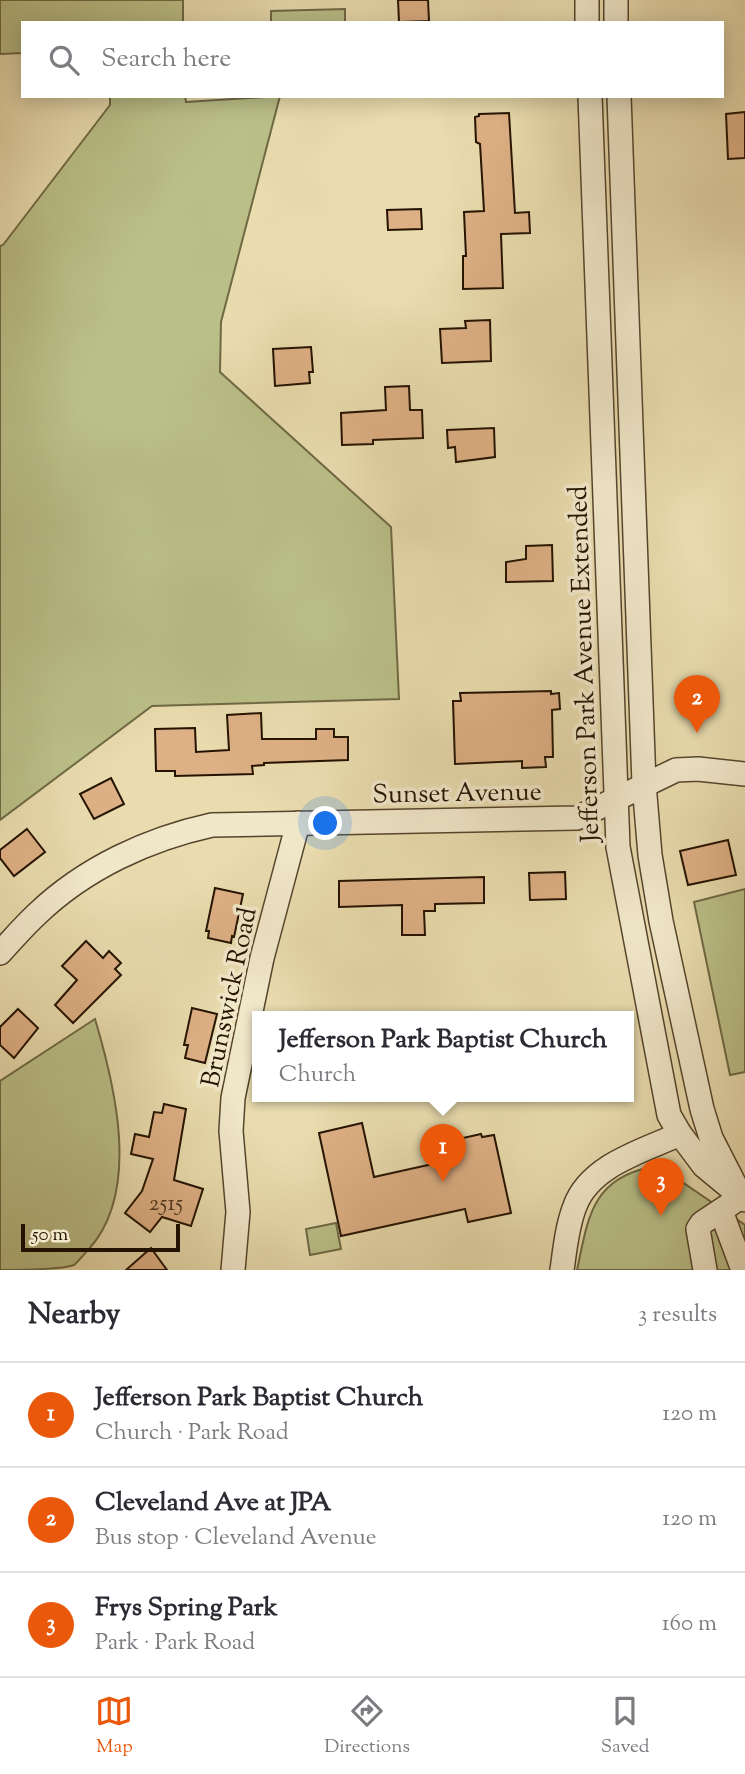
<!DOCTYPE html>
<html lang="en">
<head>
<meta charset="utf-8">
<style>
	:root { --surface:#fff; --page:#f7f7f7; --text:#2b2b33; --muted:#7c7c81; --line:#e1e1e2; --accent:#ea580c }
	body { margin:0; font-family:"Sorts Mill Goudy",serif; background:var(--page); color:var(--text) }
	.scale { position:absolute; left:21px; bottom:18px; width:159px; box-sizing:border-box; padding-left:7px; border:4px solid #241301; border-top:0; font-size:19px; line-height:24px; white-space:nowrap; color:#241301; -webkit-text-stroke:5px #f1e8ca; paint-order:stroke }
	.you { position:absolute; left:326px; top:824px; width:24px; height:24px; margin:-18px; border:5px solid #fff; border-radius:50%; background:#1a73e8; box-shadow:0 0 0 10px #1a73e833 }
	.badge { display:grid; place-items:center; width:46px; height:46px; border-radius:50%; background:var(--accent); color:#fff; font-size:23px; font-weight:700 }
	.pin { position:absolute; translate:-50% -58px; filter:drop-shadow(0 2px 4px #0008) }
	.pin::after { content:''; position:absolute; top:37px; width:24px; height:21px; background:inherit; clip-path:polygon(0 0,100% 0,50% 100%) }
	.popup { position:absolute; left:252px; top:1011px; width:382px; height:91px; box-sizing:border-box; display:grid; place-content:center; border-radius:0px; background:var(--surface); filter:drop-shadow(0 2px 5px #0005); font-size:23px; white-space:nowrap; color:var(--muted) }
	.popup b { font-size:26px; color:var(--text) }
	.popup::after { content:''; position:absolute; left:50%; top:100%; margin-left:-14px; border:14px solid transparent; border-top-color:var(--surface) }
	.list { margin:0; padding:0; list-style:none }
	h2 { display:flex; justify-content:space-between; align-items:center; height:91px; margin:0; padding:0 28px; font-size:30px }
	h2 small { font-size:23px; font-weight:400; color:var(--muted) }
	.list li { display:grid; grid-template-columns:46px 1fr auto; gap:21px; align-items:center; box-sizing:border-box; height:105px; padding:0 28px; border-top:2px solid var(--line) }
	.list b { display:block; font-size:26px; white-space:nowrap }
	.list p { margin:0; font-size:23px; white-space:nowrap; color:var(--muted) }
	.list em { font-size:23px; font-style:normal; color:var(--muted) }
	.icon { flex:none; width:38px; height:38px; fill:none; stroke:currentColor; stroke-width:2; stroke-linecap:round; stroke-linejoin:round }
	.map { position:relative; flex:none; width:745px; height:1270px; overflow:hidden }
	.search { position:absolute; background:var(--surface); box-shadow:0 4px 18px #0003; left:21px; right:21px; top:21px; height:77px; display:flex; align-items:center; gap:18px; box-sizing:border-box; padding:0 24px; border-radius:0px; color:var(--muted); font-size:26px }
	.sheet { height:406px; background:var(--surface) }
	nav { display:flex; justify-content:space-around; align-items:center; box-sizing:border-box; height:98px; border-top:2px solid var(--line); background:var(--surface); font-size:19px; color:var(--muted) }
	nav a { display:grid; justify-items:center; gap:4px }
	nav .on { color:var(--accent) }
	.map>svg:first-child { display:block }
	.green { fill:#babf88; stroke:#6f6944; stroke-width:2 }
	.building { fill:#deb085; stroke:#241301; stroke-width:2 }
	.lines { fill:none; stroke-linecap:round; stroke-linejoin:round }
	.minor-casing { stroke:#55452c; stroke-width:26 }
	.minor { stroke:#f1e8ca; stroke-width:23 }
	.labels { text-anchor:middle; stroke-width:7; stroke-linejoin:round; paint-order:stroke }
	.number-label { font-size:23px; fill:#523a22 }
	.street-label { font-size:26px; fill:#241301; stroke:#f1e8ca }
</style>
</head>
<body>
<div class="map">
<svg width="745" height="1270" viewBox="0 0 745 1270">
	<rect width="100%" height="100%" fill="#e9dcae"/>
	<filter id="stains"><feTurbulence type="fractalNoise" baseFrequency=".00286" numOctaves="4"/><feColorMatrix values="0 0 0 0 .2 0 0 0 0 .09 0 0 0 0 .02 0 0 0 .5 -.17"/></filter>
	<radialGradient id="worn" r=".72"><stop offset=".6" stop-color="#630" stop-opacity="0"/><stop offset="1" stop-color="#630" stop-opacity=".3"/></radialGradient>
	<g class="green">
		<polygon points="0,0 183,0 183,23 23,23 23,53 0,54"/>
		<polygon points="345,9 345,23 271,23 271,11"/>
		<polygon points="110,96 185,96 186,102 280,96 221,322 220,372 391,527 399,699 152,706 0,820 0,246 3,245 110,105"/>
		<polygon points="745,889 745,1072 730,1075 694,902"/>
		<path d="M95 1019C115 1086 141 1191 89 1249 84 1254 79 1261 74 1265 60 1270 17 1270 0 1270V1081Z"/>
		<path d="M651 1167 663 1169 745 1225V1270H577C588 1219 591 1179 651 1167Z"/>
		<polygon points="336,1223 341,1249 310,1255 306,1229"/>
	</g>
	<g class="building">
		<polygon points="398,0 428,0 429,21 399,22"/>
		<polygon points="745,112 745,158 728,159 726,114"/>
		<polygon points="509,113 515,213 529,212 530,233 501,234 503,288 463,289 463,256 466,256 464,212 484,211 480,144 476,142 475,117 479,116 479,114"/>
		<polygon points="421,209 422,229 388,230 387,210"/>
		<polygon points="490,320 491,361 442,363 440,329 466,328 465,321"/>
		<polygon points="311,347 313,372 309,372 310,383 275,386 273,349"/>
		<polygon points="409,386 410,410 422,410 423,438 373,440 373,444 342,445 341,413 386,410 385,387"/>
		<polygon points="494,428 495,457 456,462 455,447 448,448 447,430"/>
		<polygon points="552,545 553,581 506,582 506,562 526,559 526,546"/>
		<polygon points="551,691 551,694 559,693 560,709 552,710 553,757 545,757 546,767 522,768 522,761 455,764 453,701 461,701 460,693"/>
		<polygon points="261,713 262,739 316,739 316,729 334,729 334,737 348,737 348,760 264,763 264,765 252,766 253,774 175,776 175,771 156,771 155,729 195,728 196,752 229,750 227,715"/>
		<polygon points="111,778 124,804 94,819 80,794"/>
		<polygon points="27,829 45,852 14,876 0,858 0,850"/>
		<polygon points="728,840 736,875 688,885 680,851"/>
		<polygon points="565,872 566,899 530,900 529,873"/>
		<polygon points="484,877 484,903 435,904 435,911 424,911 425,935 402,935 402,905 339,907 339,881"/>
		<polygon points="215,888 243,894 234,937 232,936 231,943 208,938 209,931 206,931"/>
		<polygon points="86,941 103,958 109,951 121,963 115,969 121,975 73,1023 55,1005 77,980 62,966"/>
		<polygon points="192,1008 217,1014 205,1063 185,1058 188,1045 184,1045"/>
		<polygon points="18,1009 38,1028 14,1058 0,1045 0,1027"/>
		<polygon points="164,1104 186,1109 174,1180 203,1189 191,1226 162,1217 150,1232 125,1213 142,1191 153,1159 131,1154 135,1134 149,1137 154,1112 162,1113"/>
		<polygon points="362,1123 374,1177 455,1159 452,1144 463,1142 463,1138 481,1134 482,1137 494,1135 511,1213 468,1222 465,1209 341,1236 319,1133"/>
		<polygon points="151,1248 167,1270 126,1270"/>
	</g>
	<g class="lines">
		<defs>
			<g id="minor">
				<polyline points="587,0 587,23"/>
				<polyline points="616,0 616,23"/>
				<polyline points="590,96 618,847 669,1115 680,1134 704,1166 745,1200"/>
				<polyline points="619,96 644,784 650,855 661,921 702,1109 711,1138 737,1189"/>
				<path d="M0 953C12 940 24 926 37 914 85 868 148 839 212 825L577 818 676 770 698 769 745 774"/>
				<polyline points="721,1211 743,1270"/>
				<polyline points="233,1270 238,1212 231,1131 233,1098 262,958 298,823"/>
				<path d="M562 1270C565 1249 567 1226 575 1206 590 1165 643 1151 680 1134"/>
				<polyline points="705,1270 698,1229 702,1223 741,1197"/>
			</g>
		</defs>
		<use href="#minor" class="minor-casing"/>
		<use href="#minor" class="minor"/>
	</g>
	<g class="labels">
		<g class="number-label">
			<text x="166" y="1210">2515</text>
		</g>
		<g class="street-label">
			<text transform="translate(583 664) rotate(-92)" y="9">Jefferson Park Avenue Extended</text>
			<text transform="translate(457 792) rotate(-1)" y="9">Sunset Avenue</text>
			<text transform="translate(228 997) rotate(-78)" y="9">Brunswick Road</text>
		</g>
	</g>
	<rect width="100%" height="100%" filter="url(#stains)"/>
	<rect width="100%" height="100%" fill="url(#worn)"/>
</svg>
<div class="scale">50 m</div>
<div class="you"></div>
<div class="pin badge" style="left:443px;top:1182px">1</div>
<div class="popup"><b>Jefferson Park Baptist Church</b>Church</div>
<div class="pin badge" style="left:697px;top:733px">2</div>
<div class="pin badge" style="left:661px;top:1216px">3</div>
<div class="search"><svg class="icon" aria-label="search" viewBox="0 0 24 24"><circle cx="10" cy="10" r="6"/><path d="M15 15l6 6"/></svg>Search here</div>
</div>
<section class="sheet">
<h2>Nearby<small>3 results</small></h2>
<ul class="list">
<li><span class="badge">1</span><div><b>Jefferson Park Baptist Church</b><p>Church · Park Road</p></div><em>120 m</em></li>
<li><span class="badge">2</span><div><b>Cleveland Ave at JPA</b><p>Bus stop · Cleveland Avenue</p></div><em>120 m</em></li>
<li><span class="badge">3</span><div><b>Frys Spring Park</b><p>Park · Park Road</p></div><em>160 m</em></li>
</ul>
</section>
<nav>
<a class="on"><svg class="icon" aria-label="map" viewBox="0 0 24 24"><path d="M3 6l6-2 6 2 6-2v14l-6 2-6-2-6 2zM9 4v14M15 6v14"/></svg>Map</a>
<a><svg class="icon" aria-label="directions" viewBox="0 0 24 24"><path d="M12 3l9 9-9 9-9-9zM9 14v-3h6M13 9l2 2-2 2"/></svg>Directions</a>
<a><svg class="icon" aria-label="saved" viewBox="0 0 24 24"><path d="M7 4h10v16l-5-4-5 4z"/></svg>Saved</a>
</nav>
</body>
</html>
